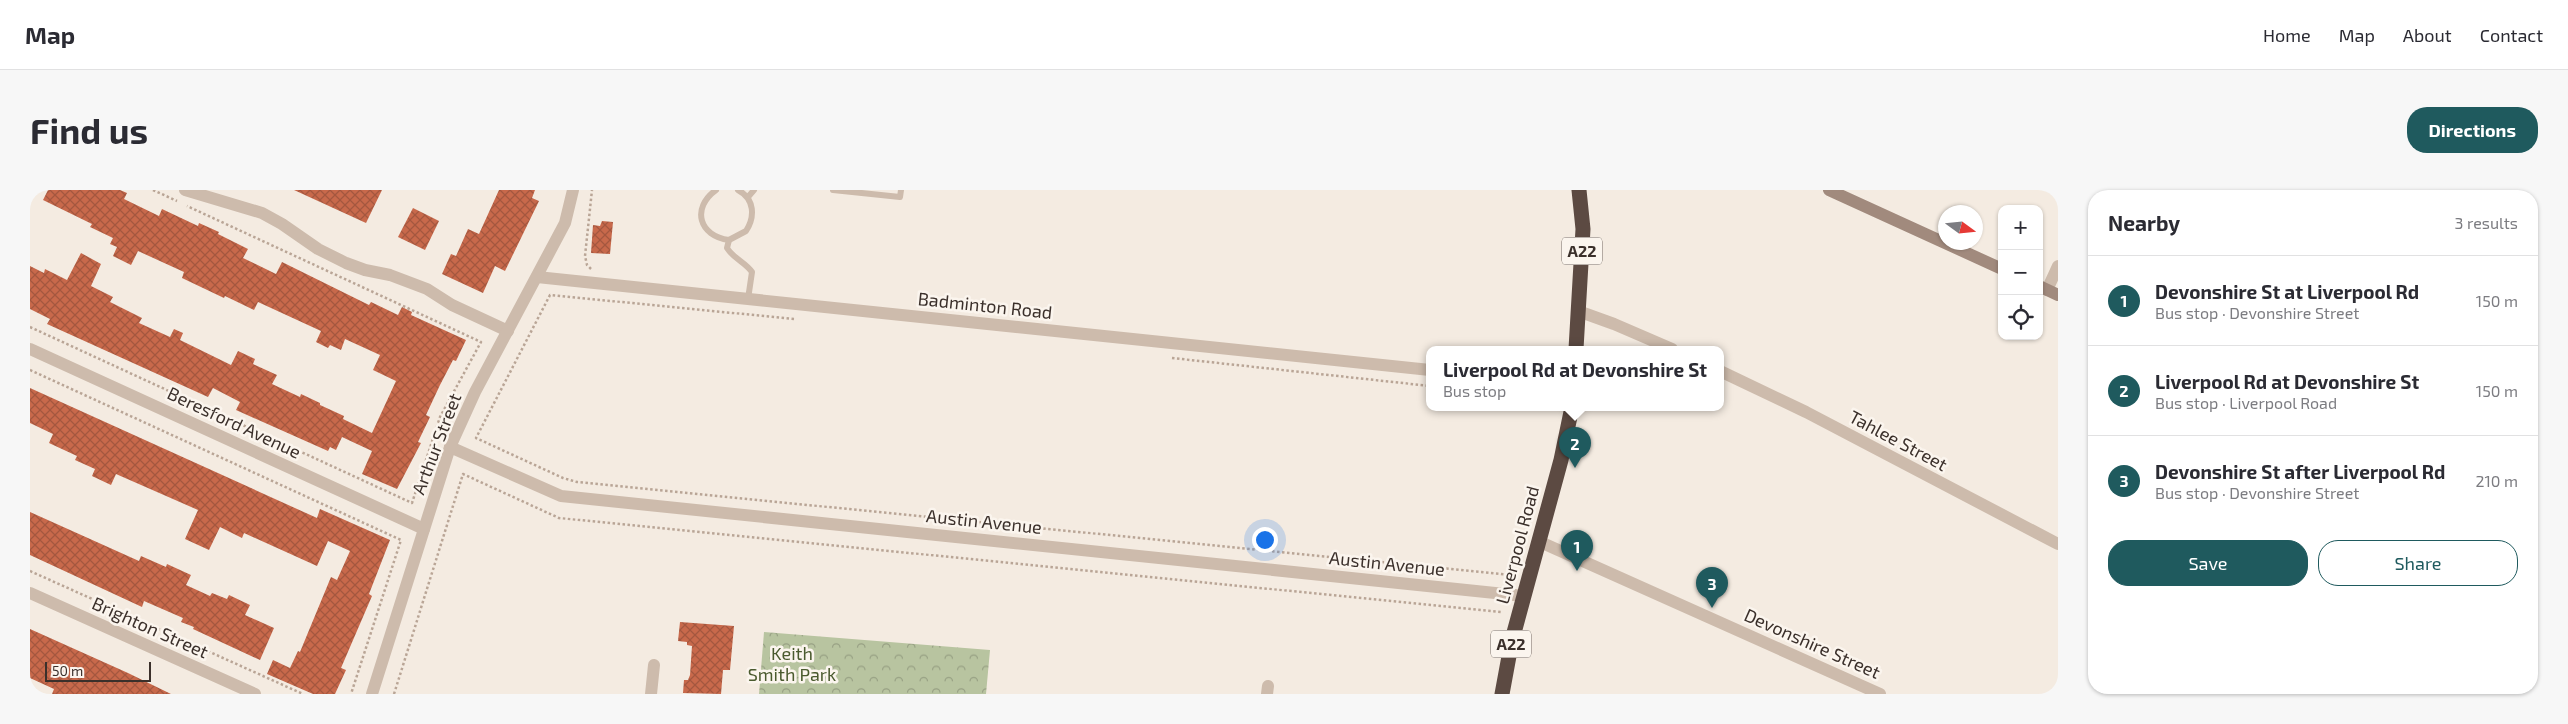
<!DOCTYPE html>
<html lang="en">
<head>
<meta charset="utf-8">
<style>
	:root { --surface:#fff; --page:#f7f7f7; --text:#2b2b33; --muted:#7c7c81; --line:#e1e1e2; --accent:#1f5a5e }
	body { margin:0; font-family:"Exo 2",sans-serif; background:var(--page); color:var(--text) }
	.controls { position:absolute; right:15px; top:15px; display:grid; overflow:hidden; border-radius:10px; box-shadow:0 1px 4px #0004 }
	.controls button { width:45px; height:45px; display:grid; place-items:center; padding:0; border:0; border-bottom:1px solid var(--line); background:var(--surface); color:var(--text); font:25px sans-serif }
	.compass { position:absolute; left:1908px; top:15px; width:45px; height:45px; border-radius:50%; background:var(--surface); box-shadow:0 1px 4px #0004; rotate:105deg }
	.scale { position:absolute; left:15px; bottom:12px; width:106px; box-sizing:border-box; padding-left:5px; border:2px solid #3b302b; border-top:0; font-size:14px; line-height:18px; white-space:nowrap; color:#3b302b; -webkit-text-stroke:4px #fbf5ee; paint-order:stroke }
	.you { position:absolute; left:1234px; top:349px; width:18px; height:18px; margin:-12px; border:4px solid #fff; border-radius:50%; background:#1a73e8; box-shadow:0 0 0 8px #1a73e833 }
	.badge { display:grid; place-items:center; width:32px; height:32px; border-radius:50%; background:var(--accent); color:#fff; font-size:16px; font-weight:700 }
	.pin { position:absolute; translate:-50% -41px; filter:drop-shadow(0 1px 2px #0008) }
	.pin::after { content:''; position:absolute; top:26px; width:18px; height:15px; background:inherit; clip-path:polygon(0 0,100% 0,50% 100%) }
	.popup { position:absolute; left:1396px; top:156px; width:298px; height:65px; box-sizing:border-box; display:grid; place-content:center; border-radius:10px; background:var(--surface); filter:drop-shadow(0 1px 4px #0005); font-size:16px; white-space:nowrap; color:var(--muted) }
	.popup b { font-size:19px; color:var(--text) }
	.popup::after { content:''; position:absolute; left:50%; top:100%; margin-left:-10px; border:10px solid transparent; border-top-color:var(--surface) }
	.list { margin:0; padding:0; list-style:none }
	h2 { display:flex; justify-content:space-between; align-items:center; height:65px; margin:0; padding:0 20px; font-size:21px }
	h2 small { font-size:16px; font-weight:400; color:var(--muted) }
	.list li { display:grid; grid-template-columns:32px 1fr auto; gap:15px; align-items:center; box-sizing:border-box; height:90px; padding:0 20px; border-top:1px solid var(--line) }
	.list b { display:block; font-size:19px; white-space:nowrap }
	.list p { margin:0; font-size:16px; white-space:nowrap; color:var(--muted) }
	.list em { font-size:16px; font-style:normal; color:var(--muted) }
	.actions { display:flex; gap:10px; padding:15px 20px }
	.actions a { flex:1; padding:11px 0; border:1px solid var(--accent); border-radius:20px; text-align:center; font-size:18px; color:var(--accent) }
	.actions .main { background:var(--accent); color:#fff }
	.icon { flex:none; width:28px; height:28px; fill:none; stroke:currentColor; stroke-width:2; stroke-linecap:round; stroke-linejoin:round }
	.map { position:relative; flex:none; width:2028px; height:504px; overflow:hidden; border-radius:20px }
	header { display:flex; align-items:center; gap:30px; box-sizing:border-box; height:70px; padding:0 25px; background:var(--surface); border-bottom:1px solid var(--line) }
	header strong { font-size:24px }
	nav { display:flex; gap:28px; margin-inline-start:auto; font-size:18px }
	.intro { display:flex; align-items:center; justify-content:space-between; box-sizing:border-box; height:120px; padding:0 30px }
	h1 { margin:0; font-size:35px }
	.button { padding:12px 22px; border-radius:20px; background:var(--accent); color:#fff; font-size:18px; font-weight:700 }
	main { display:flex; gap:30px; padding:0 30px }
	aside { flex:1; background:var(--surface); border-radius:20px; box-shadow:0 1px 4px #0004 }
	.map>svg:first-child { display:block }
	.forest { fill:url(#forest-crowns) }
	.building { fill:url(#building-cross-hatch) }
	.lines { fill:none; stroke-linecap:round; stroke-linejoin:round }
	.path { stroke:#b9a596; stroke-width:2.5; stroke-dasharray:2.5 2.5; stroke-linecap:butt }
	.lane { stroke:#cdbbac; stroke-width:6 }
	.street { stroke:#cdbbac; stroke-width:12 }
	.secondary { stroke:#a18a7d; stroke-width:12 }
	.highway { stroke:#5c4a42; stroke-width:15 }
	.labels { text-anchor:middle; stroke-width:5; stroke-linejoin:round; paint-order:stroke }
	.shield { fill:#fbf5ee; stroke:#756b66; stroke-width:1 }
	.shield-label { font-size:16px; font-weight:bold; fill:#3b302b }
	.street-label { font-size:18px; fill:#3b302b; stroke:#fbf5ee }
	.park-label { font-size:18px; fill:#4a5a2e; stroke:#fbf5ee }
</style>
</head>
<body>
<header>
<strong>Map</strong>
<nav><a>Home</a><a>Map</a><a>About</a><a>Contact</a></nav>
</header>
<div class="intro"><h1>Find us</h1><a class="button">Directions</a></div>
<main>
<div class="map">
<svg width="2028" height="504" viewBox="0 0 2028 504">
	<defs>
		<pattern id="forest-crowns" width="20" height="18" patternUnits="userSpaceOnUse" patternTransform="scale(1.25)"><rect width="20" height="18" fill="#b8c4a0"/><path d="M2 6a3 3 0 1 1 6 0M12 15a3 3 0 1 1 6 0" fill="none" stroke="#97a083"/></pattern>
		<pattern id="building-cross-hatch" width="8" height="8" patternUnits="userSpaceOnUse" patternTransform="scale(1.25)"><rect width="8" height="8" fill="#c8694b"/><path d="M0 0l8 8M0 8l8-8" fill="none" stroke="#a4573f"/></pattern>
	</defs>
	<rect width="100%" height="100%" fill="#f4ebe1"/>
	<polygon class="forest" points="734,442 960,460 956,504 729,504"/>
	<g class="building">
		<polygon points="18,0 90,0 97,3 94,9 129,26 132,19 168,36 169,33 189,42 188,44 218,59 213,68 246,84 252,72 339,115 341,112 368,125 372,117 382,122 381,125 436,150 426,171 423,170 410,195 396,225 400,227 388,252 391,253 367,299 332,284 342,261 312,247 306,260 300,257 298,261 206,220 210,212 183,198 178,207 17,134 20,129 0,119 0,76 14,83 15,79 37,90 51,63 71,74 61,96 83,107 80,112 112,128 109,133 140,147 144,139 153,143 150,150 201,175 208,161 225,169 223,174 247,185 242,194 270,207 271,204 290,213 290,215 314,226 313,229 342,243 366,191 343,180 350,165 315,149 311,160 300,155 298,158 286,152 291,141 228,112 224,120 195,106 194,108 152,88 154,82 108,61 101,75 83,66 87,57 80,54 83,48 60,37 62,34 13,10"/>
		<polygon points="264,0 352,0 336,33"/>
		<polygon points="469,0 505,0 502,8 509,11 475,81 465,76 453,103 412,84 421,64 426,66 438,39 449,44"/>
		<polygon points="383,18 409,31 395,60 368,47"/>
		<polygon points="572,31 583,32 580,64 561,63 563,35 570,36"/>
		<polygon points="0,198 287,328 290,319 360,350 339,404 342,406 311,478 316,480 305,504 283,504 237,484 243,470 260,478 268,461 270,462 301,387 307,390 320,361 298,351 287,376 214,343 212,348 190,337 179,360 155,349 168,320 86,284 81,295 62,286 65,279 45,270 47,266 19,253 23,244 0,233"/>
		<polygon points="0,322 109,371 111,366 136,377 137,374 161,385 156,395 180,406 182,403 197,409 199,405 220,415 215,425 244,438 230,470 163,439 164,437 151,432 153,428 114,411 112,417 0,365"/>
		<polygon points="650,432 704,436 700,480 693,480 691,504 653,503 654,490 658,490 660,485 662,456 657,455 657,452 648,451"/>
		<polygon points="0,439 98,483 141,504 22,504 24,499 0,488"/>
	</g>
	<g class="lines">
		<g class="path">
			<polyline points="123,0 147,11"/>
			<polyline points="561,79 557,75 555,66 562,0"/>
			<polyline points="764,129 520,105 446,248 533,288 547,292 1481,385"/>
			<polyline points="0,137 382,313 410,227 451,152 157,16"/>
			<polyline points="1142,168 1400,196"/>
			<polyline points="0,180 371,350 321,504"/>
			<polyline points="0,381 273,504"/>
			<polyline points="364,504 433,284 529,328 1471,422"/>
		</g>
		<g class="lane">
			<path d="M686 0C661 18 669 46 699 50L716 41C725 27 725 9 708 0"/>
			<polyline points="803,0 870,7 871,0"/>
			<polyline points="718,7 724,0"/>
			<path d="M699 50 697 58C704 69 715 72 722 82L718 109"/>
		</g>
		<g class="street">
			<polyline points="155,0 232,23 252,34 288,59 316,73 335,80 360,85 397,99 422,115 478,141"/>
			<polyline points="507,87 1400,180"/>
			<polyline points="2017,100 2028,76"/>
			<polyline points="1548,121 1584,134 1642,159"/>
			<polyline points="0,159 394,339"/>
			<polyline points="1690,181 1776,222 2028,354"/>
			<polyline points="420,257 531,306 1494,406"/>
			<polyline points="1508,351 1850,504"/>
			<polyline points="0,403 225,504"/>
			<polyline points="342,504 420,257 445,202 535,33 543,0"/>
			<polyline points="621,504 624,475"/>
			<polyline points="1237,504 1238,496"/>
		</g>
		<g class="secondary">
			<polyline points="1799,0 1972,79"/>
			<polyline points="2009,96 2028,105"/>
		</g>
		<g class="highway">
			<polyline points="1546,159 1553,39 1549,0"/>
			<polyline points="1472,504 1482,450 1531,270 1542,217"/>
		</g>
	</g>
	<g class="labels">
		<g class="shield">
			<rect x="1532" y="47.5" width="40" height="27" rx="4"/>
			<rect x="1461" y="440.5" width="40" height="27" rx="4"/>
		</g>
		<g class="shield-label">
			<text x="1552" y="67">A22</text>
			<text x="1481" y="460">A22</text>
		</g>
		<g class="street-label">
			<text transform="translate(955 116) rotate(6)" y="6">Badminton Road</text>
			<text transform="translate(204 233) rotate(25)" y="6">Beresford Avenue</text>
			<text transform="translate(1868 251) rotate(28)" y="6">Tahlee Street</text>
			<text transform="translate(407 254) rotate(-69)" y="6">Arthur Street</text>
			<text transform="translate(954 332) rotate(6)" y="6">Austin Avenue</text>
			<text transform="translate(1488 355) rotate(-75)" y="6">Liverpool Road</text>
			<text transform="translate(1357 374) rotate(6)" y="6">Austin Avenue</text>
			<text transform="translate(120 438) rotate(24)" y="6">Brighton Street</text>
			<text transform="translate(1782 454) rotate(24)" y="6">Devonshire Street</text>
		</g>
		<g class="park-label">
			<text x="762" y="470">Keith<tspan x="762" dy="21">Smith Park</tspan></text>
		</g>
	</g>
</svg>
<div class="controls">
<button>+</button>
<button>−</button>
<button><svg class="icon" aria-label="locate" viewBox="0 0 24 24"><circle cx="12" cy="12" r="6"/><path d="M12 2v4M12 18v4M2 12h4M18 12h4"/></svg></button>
</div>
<svg class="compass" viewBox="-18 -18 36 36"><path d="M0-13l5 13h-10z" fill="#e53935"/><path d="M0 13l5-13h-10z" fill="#7c7c81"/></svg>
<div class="scale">50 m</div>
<div class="you"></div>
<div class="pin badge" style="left:1547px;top:381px">1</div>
<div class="pin badge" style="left:1545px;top:278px">2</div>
<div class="popup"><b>Liverpool Rd at Devonshire St</b>Bus stop</div>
<div class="pin badge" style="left:1682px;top:418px">3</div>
</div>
<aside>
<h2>Nearby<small>3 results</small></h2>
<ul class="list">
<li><span class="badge">1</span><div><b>Devonshire St at Liverpool Rd</b><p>Bus stop · Devonshire Street</p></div><em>150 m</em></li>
<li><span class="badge">2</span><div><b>Liverpool Rd at Devonshire St</b><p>Bus stop · Liverpool Road</p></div><em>150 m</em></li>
<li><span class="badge">3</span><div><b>Devonshire St after Liverpool Rd</b><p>Bus stop · Devonshire Street</p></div><em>210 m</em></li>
</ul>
<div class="actions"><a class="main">Save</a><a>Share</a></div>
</aside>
</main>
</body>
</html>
